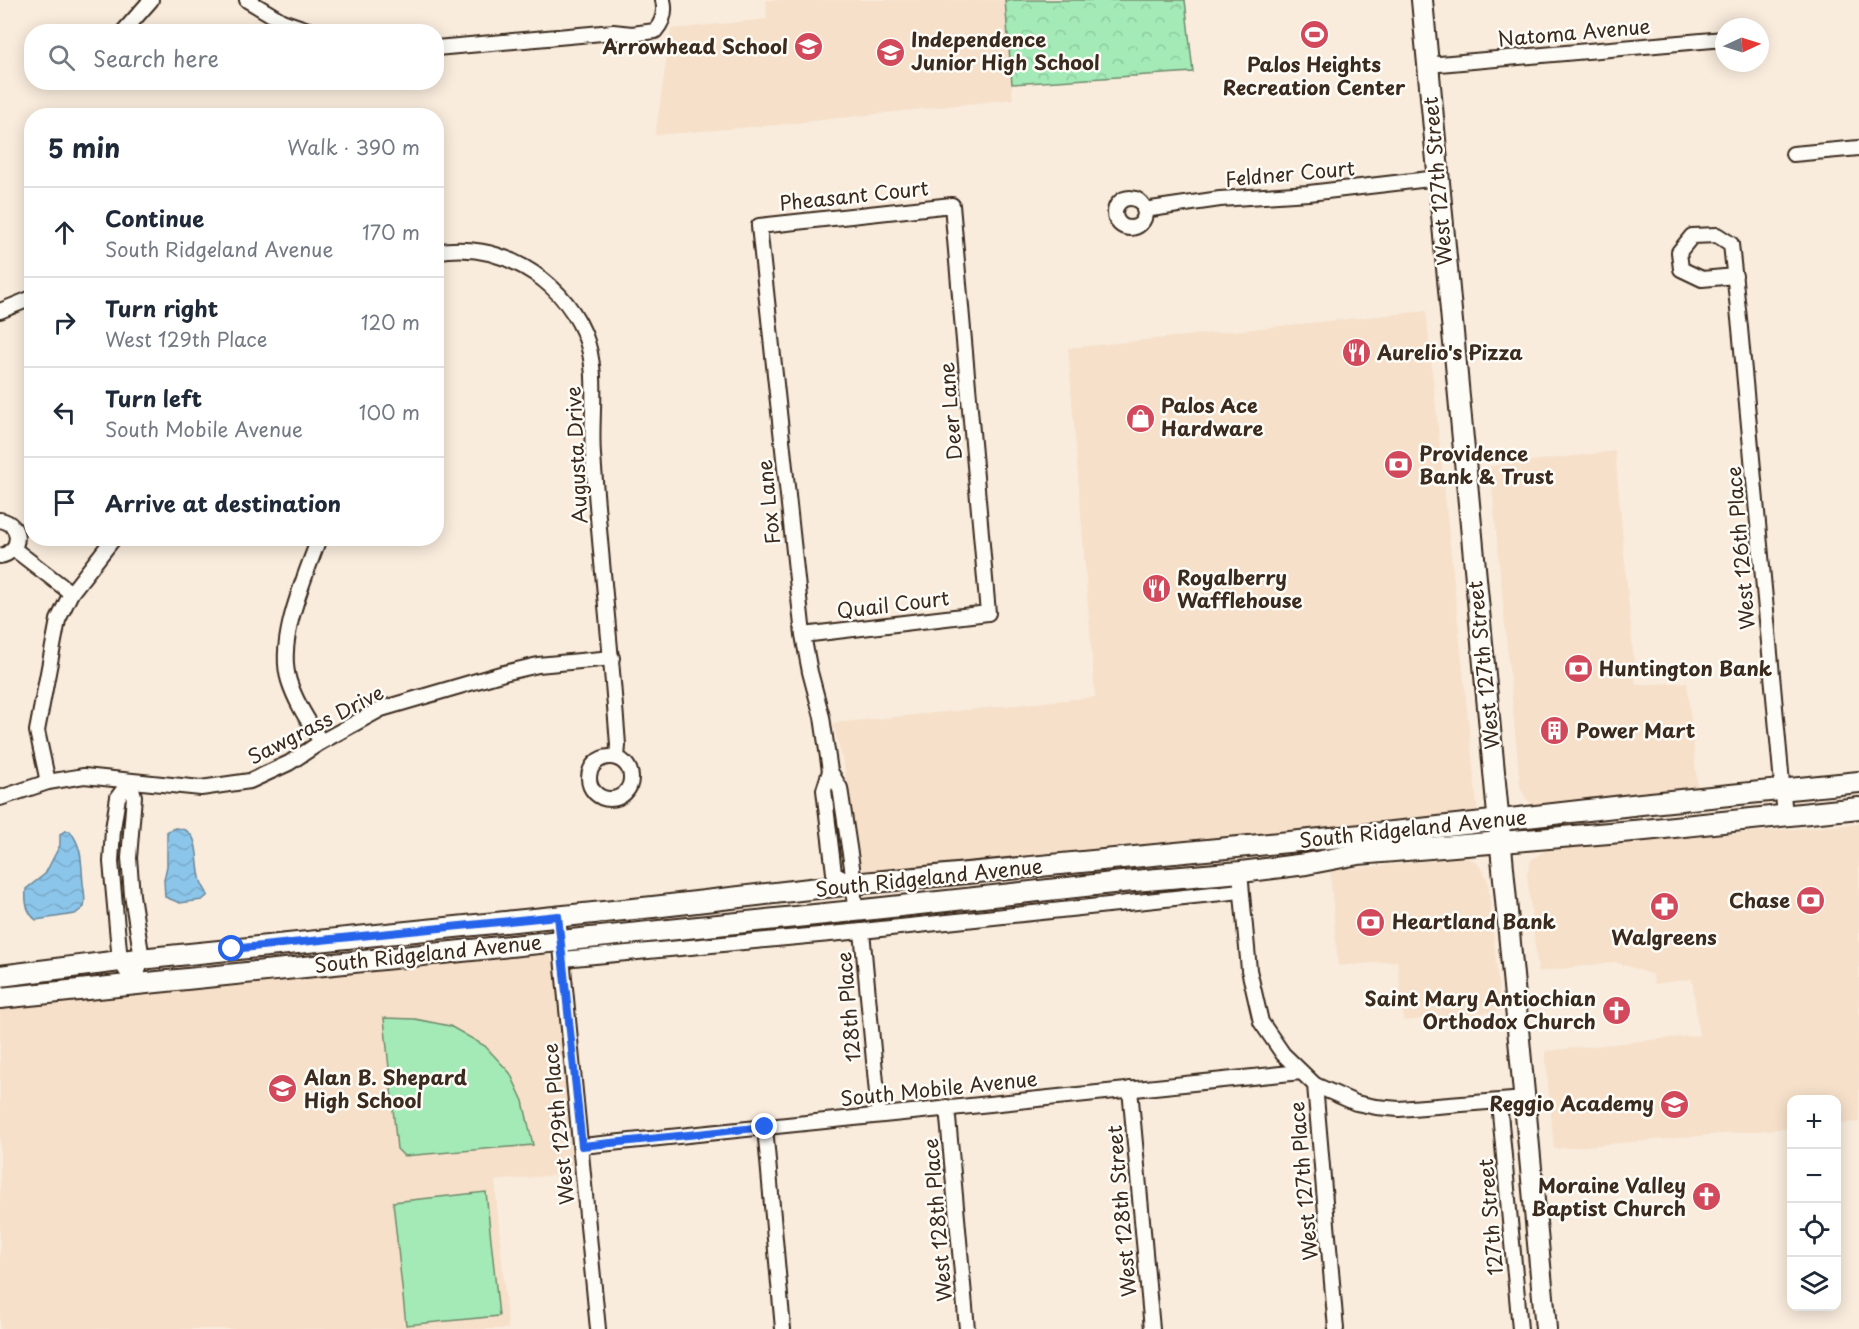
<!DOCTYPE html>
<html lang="en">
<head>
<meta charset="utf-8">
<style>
	:root { --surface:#fff; --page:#f6f6f7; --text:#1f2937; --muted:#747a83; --line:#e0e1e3 }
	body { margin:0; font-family:"Playpen Sans",sans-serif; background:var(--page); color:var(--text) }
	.controls { position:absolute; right:18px; bottom:18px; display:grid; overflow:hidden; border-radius:12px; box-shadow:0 3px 15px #0003 }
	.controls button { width:54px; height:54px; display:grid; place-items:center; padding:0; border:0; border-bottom:2px solid var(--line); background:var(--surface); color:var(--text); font:30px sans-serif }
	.compass { position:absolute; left:1715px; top:18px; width:54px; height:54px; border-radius:50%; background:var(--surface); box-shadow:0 3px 15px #0003; rotate:86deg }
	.stop { position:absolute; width:18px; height:18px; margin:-14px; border:4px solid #2563eb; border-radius:50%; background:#fff }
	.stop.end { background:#2563eb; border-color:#fff; box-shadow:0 2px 6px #0008 }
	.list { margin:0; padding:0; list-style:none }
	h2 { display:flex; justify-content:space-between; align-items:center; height:78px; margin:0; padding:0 24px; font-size:26px }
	h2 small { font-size:20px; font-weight:400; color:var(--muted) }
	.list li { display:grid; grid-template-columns:39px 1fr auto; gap:18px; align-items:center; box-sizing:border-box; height:90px; padding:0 24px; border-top:2px solid var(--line) }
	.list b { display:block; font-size:22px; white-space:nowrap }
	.list p { margin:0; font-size:20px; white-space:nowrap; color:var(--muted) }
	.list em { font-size:20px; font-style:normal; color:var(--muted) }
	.icon { flex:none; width:33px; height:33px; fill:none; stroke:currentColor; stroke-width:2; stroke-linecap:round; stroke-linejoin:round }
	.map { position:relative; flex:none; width:1859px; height:1329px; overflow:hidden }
	.search { position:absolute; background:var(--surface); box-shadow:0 3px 15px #0003; left:24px; top:24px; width:420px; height:66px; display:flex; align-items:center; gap:15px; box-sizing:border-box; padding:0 21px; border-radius:24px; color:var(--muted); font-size:22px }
	.panel { position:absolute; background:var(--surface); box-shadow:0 3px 15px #0003; left:24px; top:108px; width:420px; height:438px; border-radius:24px }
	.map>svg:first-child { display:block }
	.built { fill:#f6e0ca }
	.forest { fill:url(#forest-crowns); stroke:#6f8a6a; stroke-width:1.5 }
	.garden { fill:#a3eab7; stroke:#6f8a6a; stroke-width:1.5 }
	.water { fill:url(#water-waves); stroke:#6b8798; stroke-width:1.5 }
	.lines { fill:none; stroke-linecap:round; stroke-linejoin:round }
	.minor-casing { stroke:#3b2a1e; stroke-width:18 }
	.secondary-casing { stroke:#3b2a1e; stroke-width:24 }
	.minor { stroke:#fdfcf7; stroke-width:14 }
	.secondary { stroke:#fdfcf7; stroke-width:20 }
	.route { stroke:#2563eb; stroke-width:8 }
	.labels { text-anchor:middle; stroke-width:5; stroke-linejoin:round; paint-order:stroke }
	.street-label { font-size:20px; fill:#3b2a1e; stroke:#fdfcf7 }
	.poi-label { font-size:20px; font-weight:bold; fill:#3b2a1e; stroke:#fdfcf7; text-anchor:start }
</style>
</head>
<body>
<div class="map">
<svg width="1859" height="1329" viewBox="0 0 1859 1329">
	<defs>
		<pattern id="forest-crowns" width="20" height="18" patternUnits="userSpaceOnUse" patternTransform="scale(1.5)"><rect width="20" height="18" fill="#a3eab7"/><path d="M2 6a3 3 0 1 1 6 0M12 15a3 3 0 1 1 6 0" fill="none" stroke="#8dc99d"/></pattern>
		<pattern id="water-waves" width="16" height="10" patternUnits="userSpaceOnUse" patternTransform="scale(1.5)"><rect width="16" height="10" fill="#8bc5ea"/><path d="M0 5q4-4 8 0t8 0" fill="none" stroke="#79a9c8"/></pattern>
	</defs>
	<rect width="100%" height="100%" fill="#f9ecdd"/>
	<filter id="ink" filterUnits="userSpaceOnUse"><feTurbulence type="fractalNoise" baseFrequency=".0167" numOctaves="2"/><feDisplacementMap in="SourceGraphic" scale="12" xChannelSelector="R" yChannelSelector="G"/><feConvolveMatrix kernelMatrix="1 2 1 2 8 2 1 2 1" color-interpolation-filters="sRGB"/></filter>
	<g filter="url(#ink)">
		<g class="built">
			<polygon points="766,0 1005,0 1013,99 777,125 655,135 671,29 767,19"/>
			<polygon points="1426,311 1478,815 1108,849 858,877 845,771 833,723 1095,697 1068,348"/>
			<polygon points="1615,451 1636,685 1687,682 1698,792 1536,807 1526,799 1520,786 1490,466"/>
			<polygon points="1859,824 1859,1122 1837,1124 1836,1100 1792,1100 1791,1128 1554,1149 1545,1051 1699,1035 1692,979 1654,984 1653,975 1615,962 1538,972 1527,875 1531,860 1549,848"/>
			<polygon points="1465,857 1475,861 1482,869 1488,881 1501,1011 1404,1021 1397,961 1338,966 1330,871"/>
			<polygon points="544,952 551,957 556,971 574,1173 495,1181 508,1329 0,1329 0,1006"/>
		</g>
		<polygon class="forest" points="1005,0 1185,0 1193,72 1012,84"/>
		<g class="garden">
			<polygon points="384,1018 415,1019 450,1026 485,1046 510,1073 523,1101 533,1145 404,1156 397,1149"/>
			<polygon points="486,1192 499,1316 406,1325 393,1202"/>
		</g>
		<g class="water">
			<path d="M175 828C202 828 195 859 200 877 201 884 205 889 208 895L202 900 180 903 165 897 164 880 167 866V831Z"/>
			<path d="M65 831H70C83 848 81 863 83 883 84 892 86 898 84 907L75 914 36 920C26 912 25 901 26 889L45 874 60 845V834Z"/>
		</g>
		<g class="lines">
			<defs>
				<g id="minor">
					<polyline points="247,0 282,21 314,32"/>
					<polyline points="123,32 151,0"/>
					<path d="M436 48 613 32 632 34 655 31C663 22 666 12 663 0"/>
					<polyline points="1428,65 1724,39"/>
					<polyline points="1793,154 1859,148"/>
					<circle cx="1130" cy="213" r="15"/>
					<polyline points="1144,210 1220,199 1309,193 1438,178"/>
					<path d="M436 252C497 240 560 277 584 333 600 372 590 415 593 455 600 552 611 648 618 745L617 758"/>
					<polyline points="1735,276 1702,279 1681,269 1679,252 1692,236 1717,235 1731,244 1740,328 1785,816"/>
					<polyline points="0,311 32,298"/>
					<path d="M0 520C23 524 22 552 0 556"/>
					<path d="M319 538C305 578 276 640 289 681 296 703 309 722 321 742"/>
					<polyline points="14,549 71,593"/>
					<polyline points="803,635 988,613 952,205 759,226 803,635 810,672 822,717 830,771 840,788 852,867 855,911"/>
					<circle cx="610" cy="778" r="21"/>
					<polyline points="830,771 824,790 834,873 853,884"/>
					<polyline points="130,781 118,797 113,829 111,862 120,961 134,983"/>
					<polyline points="130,781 134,796 129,858 132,895 142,959 134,983"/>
					<polyline points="48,782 37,731 58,620 71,593 114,538"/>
					<polyline points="0,798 48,782 84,776 201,788 250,781 289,763 321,742 381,709 504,673 538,665 612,658"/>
					<polyline points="1241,883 1249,970 1261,1022 1283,1054 1315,1085 1336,1329"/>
					<polyline points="558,916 598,1329"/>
					<polyline points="862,931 879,1115"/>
					<polyline points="563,959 862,931 1241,891"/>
					<polyline points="1315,1085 1356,1103 1376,1107 1399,1109 1525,1099"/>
					<polyline points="1130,1089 1152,1329"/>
					<polyline points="1499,1102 1520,1329"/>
					<polyline points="947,1107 967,1329"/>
					<polyline points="765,1127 783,1329"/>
					<polyline points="582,1146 1301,1072"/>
				</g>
				<g id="secondary">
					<polyline points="1422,0 1546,1329"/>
					<polyline points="0,976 120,961 653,907 853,884 1403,831 1641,804 1859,782"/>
					<polyline points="0,998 864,910 1122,882 1241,872 1306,864 1358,854 1645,830 1859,808"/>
				</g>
			</defs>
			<use href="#minor" class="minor-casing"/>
			<use href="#secondary" class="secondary-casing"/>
			<use href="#minor" class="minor"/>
			<use href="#secondary" class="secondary"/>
		</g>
	</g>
	<g class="lines" filter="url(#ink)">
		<polyline class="route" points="232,949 558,916 582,1146 765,1127"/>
	</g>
	<defs>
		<symbol id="stadium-disc" viewBox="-11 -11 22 22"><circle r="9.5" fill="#d1495b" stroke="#fdfcf7"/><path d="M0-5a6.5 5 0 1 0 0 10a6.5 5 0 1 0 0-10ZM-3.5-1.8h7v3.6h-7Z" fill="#fff"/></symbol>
		<symbol id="school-disc" viewBox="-11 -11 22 22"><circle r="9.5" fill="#d1495b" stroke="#fdfcf7"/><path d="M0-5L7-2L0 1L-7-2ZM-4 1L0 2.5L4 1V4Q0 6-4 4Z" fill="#fff"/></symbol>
		<symbol id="restaurant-disc" viewBox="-11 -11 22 22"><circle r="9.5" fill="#d1495b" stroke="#fdfcf7"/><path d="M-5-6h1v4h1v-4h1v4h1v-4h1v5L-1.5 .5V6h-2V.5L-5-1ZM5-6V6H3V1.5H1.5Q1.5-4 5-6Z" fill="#fff"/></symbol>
		<symbol id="shop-disc" viewBox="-11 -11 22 22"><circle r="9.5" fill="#d1495b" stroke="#fdfcf7"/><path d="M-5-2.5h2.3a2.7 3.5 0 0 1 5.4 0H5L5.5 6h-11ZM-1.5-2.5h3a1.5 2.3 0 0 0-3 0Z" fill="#fff"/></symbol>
		<symbol id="bank-disc" viewBox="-11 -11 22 22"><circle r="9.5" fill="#d1495b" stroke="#fdfcf7"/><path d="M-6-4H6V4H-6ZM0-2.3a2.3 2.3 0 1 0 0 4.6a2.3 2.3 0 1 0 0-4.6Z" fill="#fff"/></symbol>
		<symbol id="building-disc" viewBox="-11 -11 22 22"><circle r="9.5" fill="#d1495b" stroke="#fdfcf7"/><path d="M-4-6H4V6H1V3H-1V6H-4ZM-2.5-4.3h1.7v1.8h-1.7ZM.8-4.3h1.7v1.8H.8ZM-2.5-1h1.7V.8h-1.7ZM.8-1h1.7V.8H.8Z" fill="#fff"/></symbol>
		<symbol id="pharmacy-disc" viewBox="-11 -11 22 22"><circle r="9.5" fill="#d1495b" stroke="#fdfcf7"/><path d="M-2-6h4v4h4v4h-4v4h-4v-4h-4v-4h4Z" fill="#fff"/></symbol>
		<symbol id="church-disc" viewBox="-11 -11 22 22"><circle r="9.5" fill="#d1495b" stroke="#fdfcf7"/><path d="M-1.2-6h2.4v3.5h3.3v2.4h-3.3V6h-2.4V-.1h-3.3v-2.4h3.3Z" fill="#fff"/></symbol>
	</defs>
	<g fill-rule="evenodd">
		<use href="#stadium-disc" x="1298" y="18" width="33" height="33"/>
		<use href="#school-disc" x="792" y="30" width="33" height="33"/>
		<use href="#school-disc" x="874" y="36" width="33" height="33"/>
		<use href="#restaurant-disc" x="1340" y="336" width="33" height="33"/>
		<use href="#shop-disc" x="1124" y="402" width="33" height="33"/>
		<use href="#bank-disc" x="1382" y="448" width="33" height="33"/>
		<use href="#restaurant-disc" x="1140" y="572" width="33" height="33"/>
		<use href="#bank-disc" x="1562" y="652" width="33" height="33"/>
		<use href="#building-disc" x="1538" y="714" width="33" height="33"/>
		<use href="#bank-disc" x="1794" y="884" width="33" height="33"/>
		<use href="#pharmacy-disc" x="1648" y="890" width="33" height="33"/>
		<use href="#bank-disc" x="1354" y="906" width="33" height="33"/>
		<use href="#church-disc" x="1600" y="994" width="33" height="33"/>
		<use href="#school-disc" x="266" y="1072" width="33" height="33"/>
		<use href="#school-disc" x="1658" y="1088" width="33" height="33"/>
		<use href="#church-disc" x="1690" y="1180" width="33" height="33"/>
	</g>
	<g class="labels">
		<g class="street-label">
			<text transform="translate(1574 33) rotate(-5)" y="7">Natoma Avenue</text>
			<text transform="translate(1290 174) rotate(-5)" y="7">Feldner Court</text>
			<text transform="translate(1438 181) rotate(-95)" y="7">West 127th Street</text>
			<text transform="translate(854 196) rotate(-6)" y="7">Pheasant Court</text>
			<text transform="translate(951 411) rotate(-95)" y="7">Deer Lane</text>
			<text transform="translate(577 455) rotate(-93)" y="7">Augusta Drive</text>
			<text transform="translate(769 502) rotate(-96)" y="7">Fox Lane</text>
			<text transform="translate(1741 548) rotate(-95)" y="7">West 126th Place</text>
			<text transform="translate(893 605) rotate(-7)" y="7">Quail Court</text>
			<text transform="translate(1484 665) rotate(-96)" y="7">West 127th Street</text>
			<text transform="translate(316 725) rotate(-27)" y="7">Sawgrass Drive</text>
			<text transform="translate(1413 829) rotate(-6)" y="7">South Ridgeland Avenue</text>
			<text transform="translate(929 878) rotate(-6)" y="7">South Ridgeland Avenue</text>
			<text transform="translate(428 954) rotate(-6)" y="7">South Ridgeland Avenue</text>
			<text transform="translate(849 1007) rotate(-95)" y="7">128th Place</text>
			<text transform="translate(939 1089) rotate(-6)" y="7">South Mobile Avenue</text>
			<text transform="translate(559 1124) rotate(-96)" y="7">West 129th Place</text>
			<text transform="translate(1304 1181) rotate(-95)" y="7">West 127th Place</text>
			<text transform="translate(1122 1211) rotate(-95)" y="7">West 128th Street</text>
			<text transform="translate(1491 1217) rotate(-95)" y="7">127th Street</text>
			<text transform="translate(938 1220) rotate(-95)" y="7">West 128th Place</text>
		</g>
		<g class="poi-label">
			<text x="911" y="47">Independence<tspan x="911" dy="23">Junior High School</tspan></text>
			<text x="788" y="54" text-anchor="end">Arrowhead School</text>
			<text x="1314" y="72" text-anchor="middle">Palos Heights<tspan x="1314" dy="23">Recreation Center</tspan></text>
			<text x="1377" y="360">Aurelio's Pizza</text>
			<text x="1161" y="413">Palos Ace<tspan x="1161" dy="23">Hardware</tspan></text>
			<text x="1419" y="461">Providence<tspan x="1419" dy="23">Bank &amp; Trust</tspan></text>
			<text x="1177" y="585">Royalberry<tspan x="1177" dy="23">Wafflehouse</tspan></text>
			<text x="1599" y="676">Huntington Bank</text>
			<text x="1576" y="738">Power Mart</text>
			<text x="1790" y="908" text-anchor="end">Chase</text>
			<text x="1392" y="929">Heartland Bank</text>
			<text x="1664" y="945" text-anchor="middle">Walgreens</text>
			<text x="1596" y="1006" text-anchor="end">Saint Mary Antiochian<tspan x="1596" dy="23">Orthodox Church</tspan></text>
			<text x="304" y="1085">Alan B. Shepard<tspan x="304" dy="23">High School</tspan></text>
			<text x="1654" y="1111" text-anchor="end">Reggio Academy</text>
			<text x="1686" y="1193" text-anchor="end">Moraine Valley<tspan x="1686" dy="23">Baptist Church</tspan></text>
		</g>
	</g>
</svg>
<div class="controls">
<button>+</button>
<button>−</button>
<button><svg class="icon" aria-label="locate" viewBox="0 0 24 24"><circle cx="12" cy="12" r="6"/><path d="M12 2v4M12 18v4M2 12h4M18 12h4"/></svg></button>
<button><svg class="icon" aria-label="layers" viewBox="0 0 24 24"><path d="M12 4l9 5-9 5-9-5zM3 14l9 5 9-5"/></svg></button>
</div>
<svg class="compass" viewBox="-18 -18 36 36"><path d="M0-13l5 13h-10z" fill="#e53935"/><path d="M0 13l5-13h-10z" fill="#747a83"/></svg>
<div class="stop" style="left:232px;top:949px"></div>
<div class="stop end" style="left:765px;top:1127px"></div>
<div class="search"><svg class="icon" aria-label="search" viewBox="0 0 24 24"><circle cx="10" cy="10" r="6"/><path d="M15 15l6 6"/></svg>Search here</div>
<section class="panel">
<h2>5 min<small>Walk · 390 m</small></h2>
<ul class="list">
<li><svg class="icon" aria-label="ahead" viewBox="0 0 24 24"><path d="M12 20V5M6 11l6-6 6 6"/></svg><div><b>Continue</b><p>South Ridgeland Avenue</p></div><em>170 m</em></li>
<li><svg class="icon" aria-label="right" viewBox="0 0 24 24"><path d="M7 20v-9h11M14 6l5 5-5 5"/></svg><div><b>Turn right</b><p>West 129th Place</p></div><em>120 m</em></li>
<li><svg class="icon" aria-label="left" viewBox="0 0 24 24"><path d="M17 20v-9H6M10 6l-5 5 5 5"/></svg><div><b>Turn left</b><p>South Mobile Avenue</p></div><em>100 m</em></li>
<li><svg class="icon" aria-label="arrive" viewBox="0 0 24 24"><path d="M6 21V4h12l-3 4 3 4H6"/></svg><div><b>Arrive at destination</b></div></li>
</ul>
</section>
</div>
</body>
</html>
